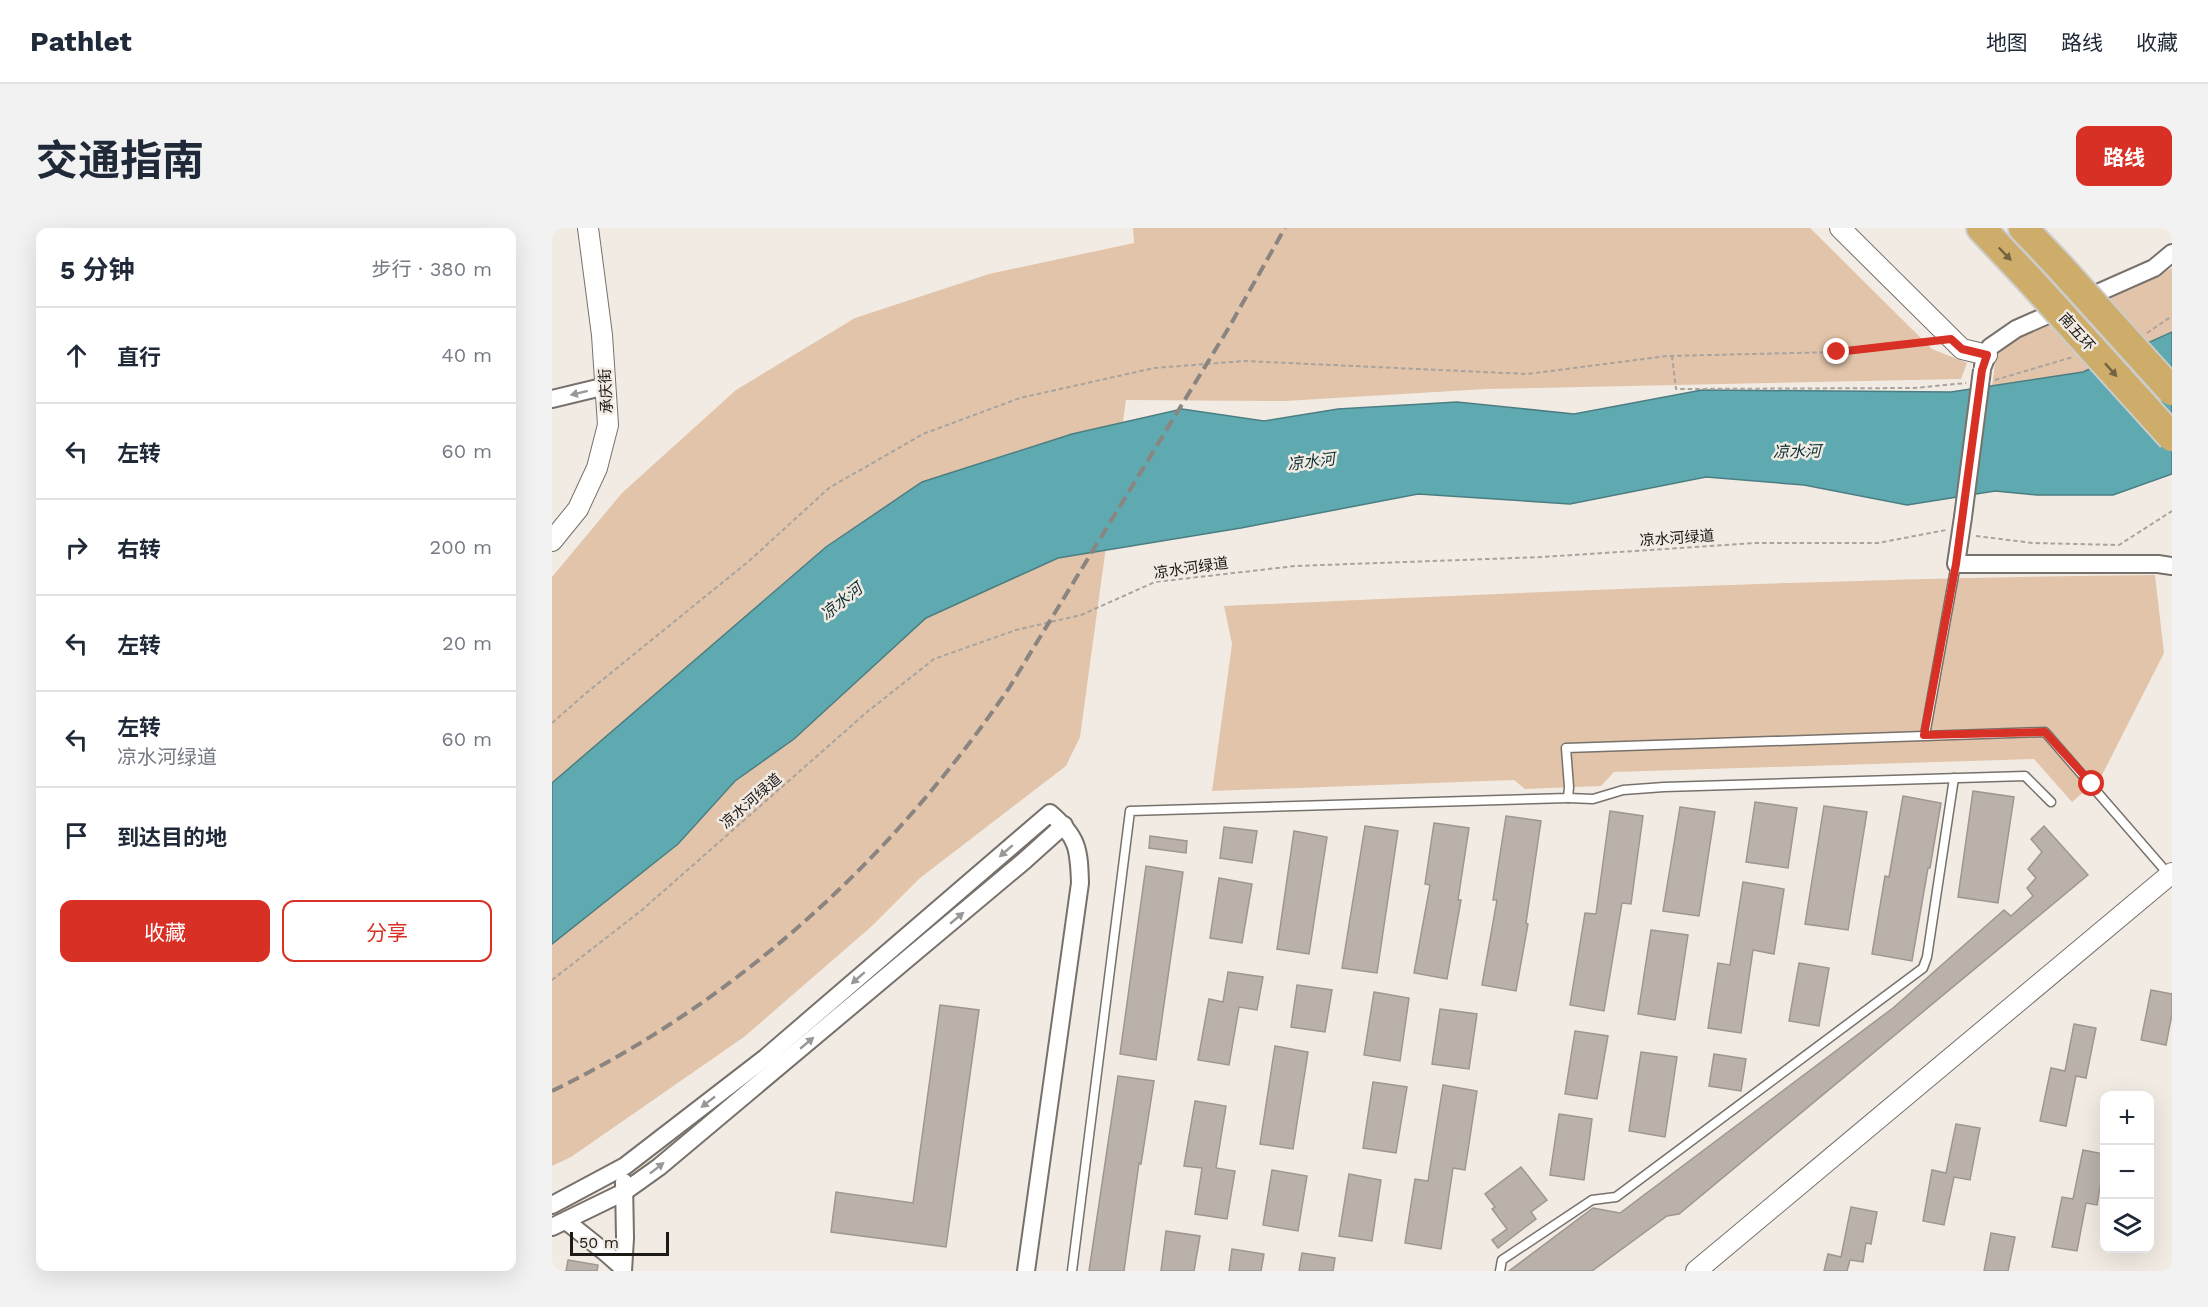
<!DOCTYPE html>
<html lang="zh">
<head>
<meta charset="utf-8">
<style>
	:root { --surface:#fff; --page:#f2f2f3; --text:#1f2937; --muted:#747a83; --line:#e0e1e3; --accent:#d93025 }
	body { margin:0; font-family:"Work Sans","Noto Sans SC",sans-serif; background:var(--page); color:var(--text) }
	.controls { position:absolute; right:18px; bottom:18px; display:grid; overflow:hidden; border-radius:12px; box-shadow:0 6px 24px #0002 }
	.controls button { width:54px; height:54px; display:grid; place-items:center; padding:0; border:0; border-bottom:2px solid var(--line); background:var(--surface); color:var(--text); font:30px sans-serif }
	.scale { position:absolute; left:18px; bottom:15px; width:99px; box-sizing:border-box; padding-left:6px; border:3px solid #1c1917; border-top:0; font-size:16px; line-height:21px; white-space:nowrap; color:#1c1917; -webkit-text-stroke:4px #f2ebe3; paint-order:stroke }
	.stop { position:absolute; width:18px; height:18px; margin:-14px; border:4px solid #d93025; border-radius:50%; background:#fff }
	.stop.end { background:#d93025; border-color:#fff; box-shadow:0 2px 6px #0008 }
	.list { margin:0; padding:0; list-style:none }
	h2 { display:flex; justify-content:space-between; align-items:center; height:78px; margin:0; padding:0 24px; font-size:26px }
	h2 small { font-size:20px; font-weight:400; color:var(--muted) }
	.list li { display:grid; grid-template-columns:39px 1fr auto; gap:18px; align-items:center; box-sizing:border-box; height:96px; padding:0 24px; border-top:2px solid var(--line) }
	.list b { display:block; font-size:22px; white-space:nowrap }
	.list p { margin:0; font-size:20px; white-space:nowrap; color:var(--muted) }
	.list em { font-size:20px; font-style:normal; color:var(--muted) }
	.actions { display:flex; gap:12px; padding:18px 24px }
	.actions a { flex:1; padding:14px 0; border:2px solid var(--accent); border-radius:12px; text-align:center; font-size:21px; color:var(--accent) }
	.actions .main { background:var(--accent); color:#fff }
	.icon { flex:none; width:33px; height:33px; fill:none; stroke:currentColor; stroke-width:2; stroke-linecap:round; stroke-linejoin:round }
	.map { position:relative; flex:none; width:1620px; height:1043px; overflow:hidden; border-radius:12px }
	header { display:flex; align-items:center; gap:36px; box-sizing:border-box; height:84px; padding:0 30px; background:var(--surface); border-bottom:2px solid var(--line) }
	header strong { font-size:28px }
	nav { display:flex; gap:33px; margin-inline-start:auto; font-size:21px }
	.intro { display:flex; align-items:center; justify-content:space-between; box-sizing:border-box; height:144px; padding:0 36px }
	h1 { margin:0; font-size:42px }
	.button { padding:15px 27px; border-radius:12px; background:var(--accent); color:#fff; font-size:21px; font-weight:700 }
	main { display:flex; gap:36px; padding:0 36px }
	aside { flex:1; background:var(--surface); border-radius:12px; box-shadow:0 6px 24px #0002 }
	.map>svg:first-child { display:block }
	.green { fill:#e1c4a9 }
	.water { fill:#5faab0; stroke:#4b7e82; stroke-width:1.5 }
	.building { fill:#b9b1aa; stroke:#9e9690; stroke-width:1.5 }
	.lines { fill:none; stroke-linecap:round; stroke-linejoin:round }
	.service-casing { stroke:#78716b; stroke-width:11 }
	.minor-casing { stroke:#78716b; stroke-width:20 }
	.tertiary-casing { stroke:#78716b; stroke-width:22 }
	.motorway-casing { stroke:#cdcccc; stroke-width:32 }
	.path { stroke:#a9a39e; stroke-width:2; stroke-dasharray:4.5 3; stroke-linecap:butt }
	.service { stroke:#fff; stroke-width:8 }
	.minor { stroke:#fff; stroke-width:16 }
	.tertiary { stroke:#fff; stroke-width:20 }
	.motorway { stroke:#cdad69; stroke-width:28 }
	.rail { stroke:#8a8580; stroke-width:4; stroke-dasharray:12 6; stroke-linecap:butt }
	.minor-bridge-casing { stroke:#78716b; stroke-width:20; stroke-linecap:butt }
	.motorway-bridge-casing { stroke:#cdcccc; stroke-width:32; stroke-linecap:butt }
	.minor-bridge { stroke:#fff; stroke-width:16 }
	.motorway-bridge { stroke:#cdad69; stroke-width:28 }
	.oneway { fill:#746340 }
	.oneway2 { fill:#999897 }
	.route { stroke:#d93025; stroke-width:8 }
	.labels { text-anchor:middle; stroke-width:5; stroke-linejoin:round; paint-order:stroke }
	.street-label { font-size:15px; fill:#1c1917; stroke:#f2ebe3 }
	.water-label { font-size:16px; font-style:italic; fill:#0d3336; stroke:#f2ebe3 }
</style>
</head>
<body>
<header>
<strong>Pathlet</strong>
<nav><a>地图</a><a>路线</a><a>收藏</a></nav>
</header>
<div class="intro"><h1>交通指南</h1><a class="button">路线</a></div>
<main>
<aside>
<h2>5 分钟<small>步行 · 380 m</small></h2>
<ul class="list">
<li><svg class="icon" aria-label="ahead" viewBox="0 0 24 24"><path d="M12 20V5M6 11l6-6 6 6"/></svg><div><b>直行</b></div><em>40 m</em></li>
<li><svg class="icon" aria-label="left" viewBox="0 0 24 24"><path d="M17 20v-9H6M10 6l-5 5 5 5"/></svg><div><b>左转</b></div><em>60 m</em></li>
<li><svg class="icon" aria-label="right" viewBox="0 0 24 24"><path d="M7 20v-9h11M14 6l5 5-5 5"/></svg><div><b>右转</b></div><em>200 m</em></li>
<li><svg class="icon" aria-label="left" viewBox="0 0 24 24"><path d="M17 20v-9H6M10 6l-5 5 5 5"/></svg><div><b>左转</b></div><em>20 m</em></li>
<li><svg class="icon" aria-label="left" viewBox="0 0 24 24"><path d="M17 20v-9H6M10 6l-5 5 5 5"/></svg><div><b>左转</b><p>凉水河绿道</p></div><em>60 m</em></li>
<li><svg class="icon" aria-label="arrive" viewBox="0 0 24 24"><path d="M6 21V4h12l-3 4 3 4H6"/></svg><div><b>到达目的地</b></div></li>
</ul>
<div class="actions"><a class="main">收藏</a><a>分享</a></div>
</aside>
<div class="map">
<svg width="1620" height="1043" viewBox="0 0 1620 1043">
	<rect width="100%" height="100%" fill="#f2ebe3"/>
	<g class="green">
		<polygon points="581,0 1258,0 1380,121 1415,135 1409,151 934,161 733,173 574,172 528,509 514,538 368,650 320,698 192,809 19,929 0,938 0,349 70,265 184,162 303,90 437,46 582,15"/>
		<polygon points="1620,40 1620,104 1531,144 1440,158 1444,127 1459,111 1600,51"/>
		<path d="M1603 347 1612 425 1549 549 1520 574 1482 531 1062 544 1049 558 973 561 962 552 660 563 680 416 672 378C982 364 1292 350 1603 347Z"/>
	</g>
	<polygon class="water" points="1620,104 1620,246 1561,267 1485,267 1443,263 1355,277 1252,257 1154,249 1018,276 866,266 689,300 506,330 374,390 242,511 183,553 126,616 0,716 0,555 274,319 370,254 520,206 630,181 712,193 786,181 905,174 1022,186 1150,162 1399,164 1531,144"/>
	<g class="building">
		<polygon points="1421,563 1462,569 1446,675 1406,669"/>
		<polygon points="1351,568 1389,575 1378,640 1376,640 1360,733 1320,726 1333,648 1337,649"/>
		<polygon points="1203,574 1245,580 1236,640 1194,634"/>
		<polygon points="1272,578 1315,584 1296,702 1253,696"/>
		<polygon points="1128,579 1163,584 1147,688 1111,683"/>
		<polygon points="1058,583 1091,588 1079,676 1070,675 1052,783 1018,777 1033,685 1044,686"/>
		<polygon points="954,588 989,593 974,695 976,696 964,763 930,757 945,672 941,672"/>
		<polygon points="882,595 917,600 906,672 909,672 895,751 862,745 878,657 873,656"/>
		<polygon points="813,598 846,603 825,745 790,740"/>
		<polygon points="1492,598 1536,647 1127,986 1115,988 1040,1043 957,1043 1041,980 1068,985 1341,780 1452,682 1459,688 1481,668 1475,660 1484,650 1476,641 1490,624 1479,611"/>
		<polygon points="672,599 705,603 700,635 668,630"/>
		<polygon points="742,603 775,609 757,726 725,721"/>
		<polygon points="598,608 635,613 634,625 597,620"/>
		<polygon points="594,638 631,644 604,832 568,826"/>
		<polygon points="667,650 700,656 690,715 658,710"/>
		<polygon points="1191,654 1232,661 1222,726 1201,722 1189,805 1156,800 1166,735 1178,737"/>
		<polygon points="1099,702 1136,707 1123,792 1086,786"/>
		<polygon points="1247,735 1277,740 1267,798 1237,793"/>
		<polygon points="676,744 711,749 705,782 687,779 677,837 646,832 657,771 671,774"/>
		<polygon points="745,757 780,762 773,804 739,799"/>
		<polygon points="1599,762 1620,766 1620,786 1614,817 1589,812"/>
		<polygon points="822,764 857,770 848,833 812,827"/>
		<polygon points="388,777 427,782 394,1019 279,1004 284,964 361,975"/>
		<polygon points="888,781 925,786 917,841 880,836"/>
		<polygon points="1522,796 1544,800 1534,850 1524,848 1514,898 1488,893 1499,840 1513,843"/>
		<polygon points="1023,803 1056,808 1045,871 1013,866"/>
		<polygon points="723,818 756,824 741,921 708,916"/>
		<polygon points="1089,824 1125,829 1113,909 1077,903"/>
		<polygon points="1162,826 1194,831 1189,863 1157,858"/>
		<polygon points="566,848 602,853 589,936 587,935 572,1043 537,1043"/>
		<polygon points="821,854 855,859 844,925 811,920"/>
		<polygon points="891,857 925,863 913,942 901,940 889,1021 853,1015 863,951 876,953"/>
		<polygon points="643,873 674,878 664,940 683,943 675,991 643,986 650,940 632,938"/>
		<polygon points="1007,886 1040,891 1032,952 998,947"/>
		<polygon points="1404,896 1428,900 1418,952 1402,949 1392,997 1371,993 1380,942 1394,945"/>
		<polygon points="1531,922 1552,926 1552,936 1545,977 1534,975 1525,1023 1500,1019 1510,969 1521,971"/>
		<polygon points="969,939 995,972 979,984 984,991 946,1020 940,1012 955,1001 940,981 943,979 933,966"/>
		<polygon points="720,942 755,948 746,1003 711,997"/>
		<polygon points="797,946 829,952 820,1013 787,1008"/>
		<polygon points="1299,979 1325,984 1319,1016 1314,1015 1311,1034 1298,1032 1295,1043 1272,1043 1276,1026 1289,1029"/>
		<polygon points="614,1003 648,1008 642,1043 609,1043"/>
		<polygon points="1439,1005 1463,1009 1456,1043 1432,1043"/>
		<polygon points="680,1021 712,1026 709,1043 677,1043"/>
		<polygon points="750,1025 783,1030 781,1043 747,1043"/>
		<polygon points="16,1032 46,1037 45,1043 14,1043"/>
	</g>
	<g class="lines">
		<defs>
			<g id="service">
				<polyline points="1373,507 1404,336"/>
				<polyline points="1016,570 1041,571 1071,562 1112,559 1473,548 1499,574"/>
				<polyline points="520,1043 578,583 1016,570 1017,559 1014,520 1493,504 1617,647"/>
				<polyline points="948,1043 950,1032 1040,972 1064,969 1371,740 1375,729 1402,550"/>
			</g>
			<g id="minor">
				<polyline points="1431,138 1438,119 1464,101 1602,40 1620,25"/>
				<polyline points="0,171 54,158"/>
				<polyline points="1411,289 1404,336 1606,336 1620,338"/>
				<path d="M0 977 73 938 213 830 498 585C526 609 527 621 528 655L474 1043"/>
				<polyline points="14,993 54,1025 71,1040"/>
				<polyline points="0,999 72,964 107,939 472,633 512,597"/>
				<polyline points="71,1043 73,1010 72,954"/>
			</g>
			<g id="tertiary">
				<polyline points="1288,0 1410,121 1435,127"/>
				<polyline points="0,313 26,281 45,240 56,197 50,107 36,0"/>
				<polyline points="1144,1043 1620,645"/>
			</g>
			<g id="motorway">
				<polyline points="1429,0 1478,52"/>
				<polyline points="1471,0 1508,39"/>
			</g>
		</defs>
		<use href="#service" class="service-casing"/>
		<use href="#minor" class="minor-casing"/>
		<use href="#tertiary" class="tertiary-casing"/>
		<use href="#motorway" class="motorway-casing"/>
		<g class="path">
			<polyline points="1595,105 1620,88"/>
			<polyline points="1120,128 1124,161 1362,160 1414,155"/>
			<polyline points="1443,152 1521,129"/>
			<polyline points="1424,308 1481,315 1567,317 1620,283"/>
			<polyline points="0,495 33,466 197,333 277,260 371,206 468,170 602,140 693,133 975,146 1115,128 1285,124 1378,114"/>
			<polyline points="0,752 90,682 315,484 382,431 464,402 529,387 603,354 743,338 991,329 1203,315 1326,315 1394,302"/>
		</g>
		<use href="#service" class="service"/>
		<use href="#minor" class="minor"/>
		<use href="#tertiary" class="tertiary"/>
		<use href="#motorway" class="motorway"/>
		<path class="rail" d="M0 863C186 773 341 630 457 460L676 101 733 0"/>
		<defs>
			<polyline id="minor-bridge" points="1411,289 1430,142"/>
			<g id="motorway-bridge">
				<polyline points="1508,39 1620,163"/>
				<polyline points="1478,52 1620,209"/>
			</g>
		</defs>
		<use href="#minor-bridge" class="minor-bridge-casing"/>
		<use href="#motorway-bridge" class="motorway-bridge-casing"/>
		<use href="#minor-bridge" class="minor-bridge"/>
		<use href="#motorway-bridge" class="motorway-bridge"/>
	</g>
	<defs><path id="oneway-solid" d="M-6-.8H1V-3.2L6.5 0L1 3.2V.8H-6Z" transform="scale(1.5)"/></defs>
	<g class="oneway">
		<use href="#oneway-solid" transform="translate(1453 26) rotate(46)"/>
		<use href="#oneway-solid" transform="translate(1559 142) rotate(48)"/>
	</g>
	<g class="oneway2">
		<use href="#oneway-solid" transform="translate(27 165) rotate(166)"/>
		<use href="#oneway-solid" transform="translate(454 623) rotate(139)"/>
		<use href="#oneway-solid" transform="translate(405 690) rotate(-40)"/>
		<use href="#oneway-solid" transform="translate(306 750) rotate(139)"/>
		<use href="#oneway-solid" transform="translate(255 815) rotate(-40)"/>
		<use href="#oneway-solid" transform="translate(156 874) rotate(142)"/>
		<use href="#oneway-solid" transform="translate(105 940) rotate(-38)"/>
	</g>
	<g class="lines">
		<polyline class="route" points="1285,124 1399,111 1410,121 1435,127 1430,142 1404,336 1372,507 1493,504 1540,556"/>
	</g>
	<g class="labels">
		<g class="street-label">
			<text transform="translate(1525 104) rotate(48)" y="5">南五环</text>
			<text transform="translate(54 163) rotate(-93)" y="5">承庆街</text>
			<text transform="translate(1125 310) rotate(-4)" y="5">凉水河绿道</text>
			<text transform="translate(639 340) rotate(-8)" y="5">凉水河绿道</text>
			<text transform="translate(199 573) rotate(-41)" y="5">凉水河绿道</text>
		</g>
		<g class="water-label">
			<text transform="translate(1245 223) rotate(-1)" y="6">凉水河</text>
			<text transform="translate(759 233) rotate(-7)" y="6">凉水河</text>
			<text transform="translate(289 373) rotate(-39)" y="6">凉水河</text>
		</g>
	</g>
</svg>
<div class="controls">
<button>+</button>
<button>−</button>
<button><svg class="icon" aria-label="layers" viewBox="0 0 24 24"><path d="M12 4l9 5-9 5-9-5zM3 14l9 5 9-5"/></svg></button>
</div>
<div class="scale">50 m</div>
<div class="stop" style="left:1540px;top:556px"></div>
<div class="stop end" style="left:1285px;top:124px"></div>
</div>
</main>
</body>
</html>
